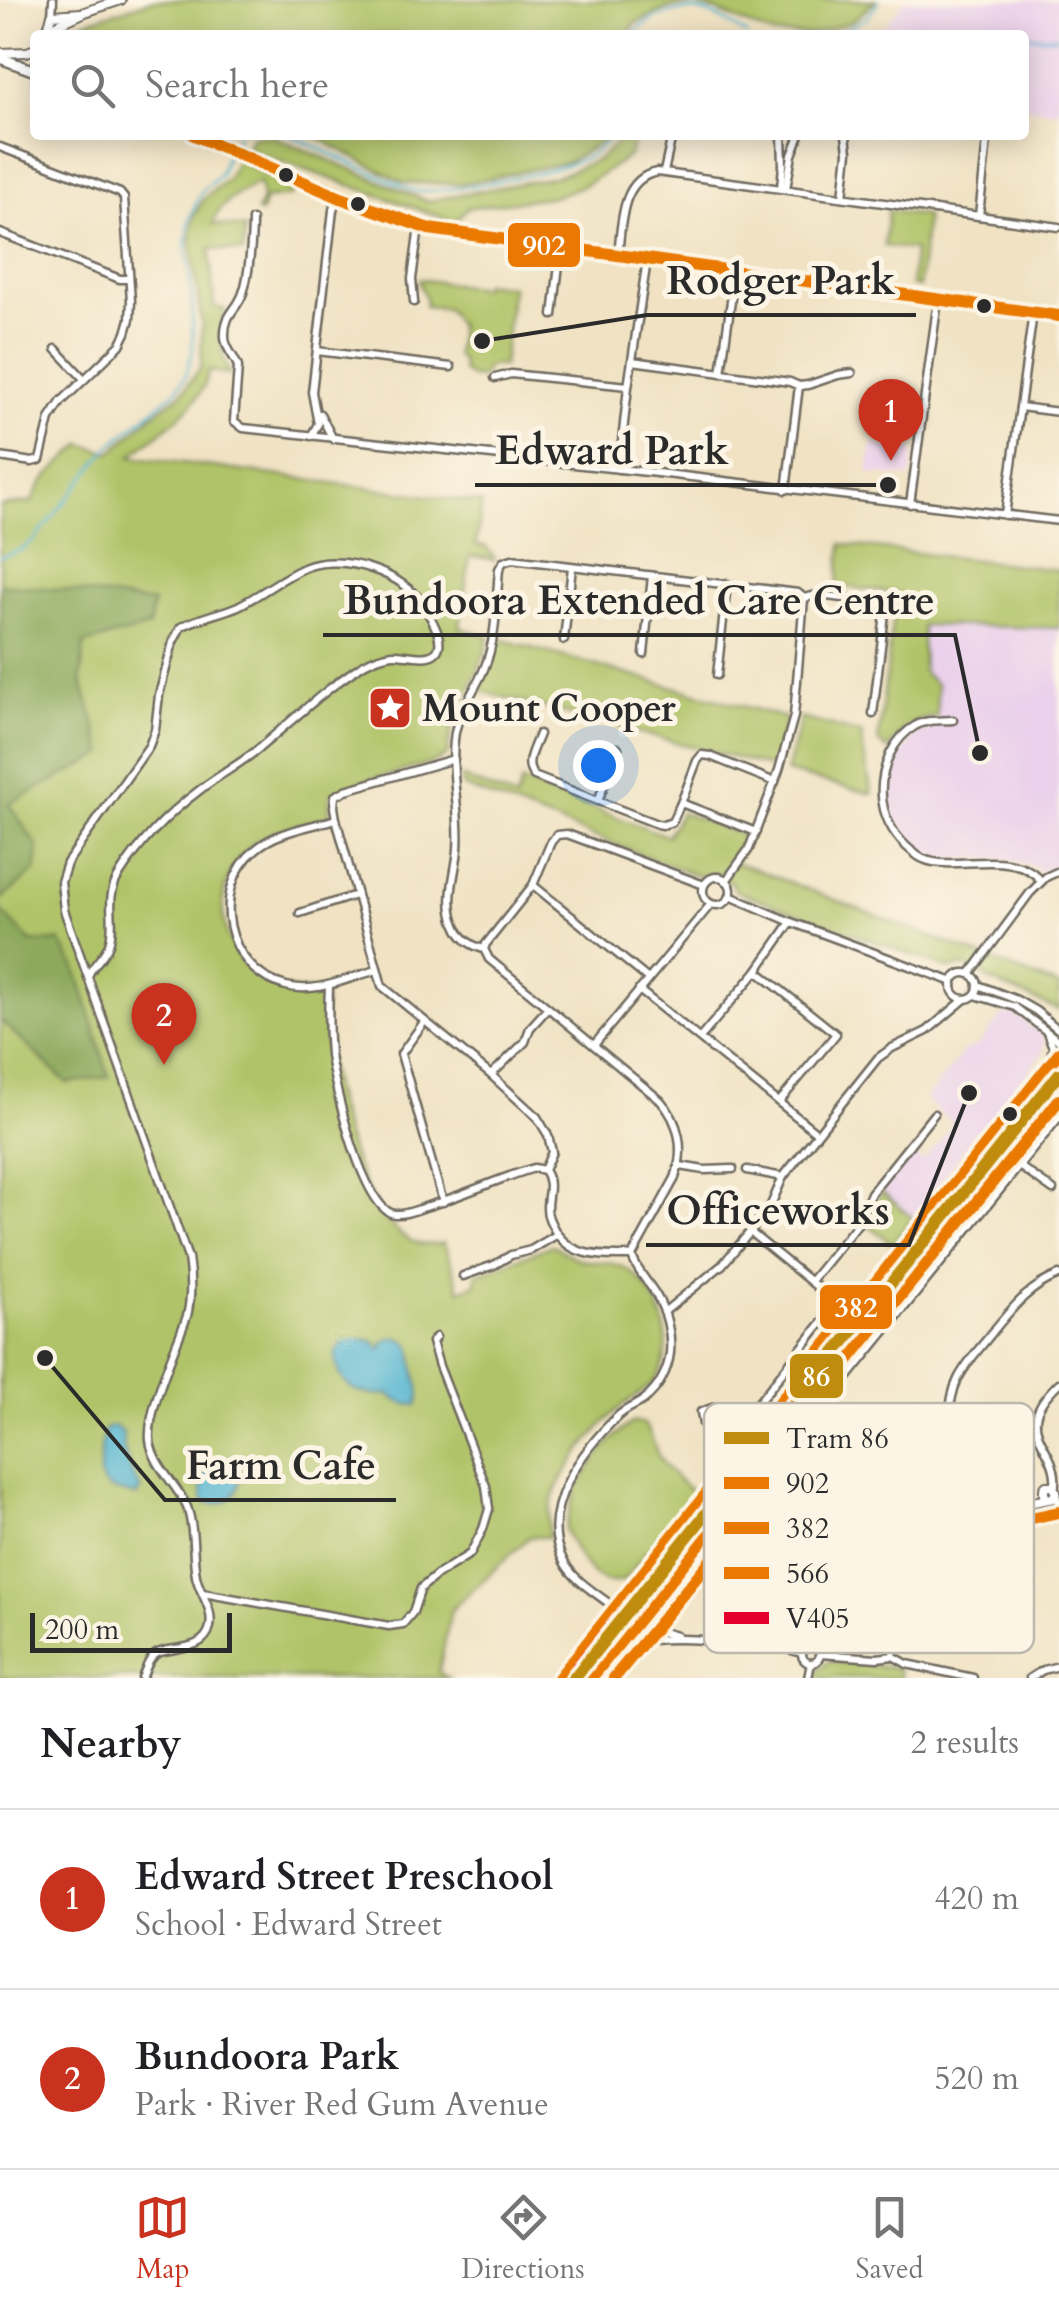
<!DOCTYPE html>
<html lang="en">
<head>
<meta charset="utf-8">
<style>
	:root { --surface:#fff; --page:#f6f6f6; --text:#202124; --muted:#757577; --line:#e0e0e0; --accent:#c8321e }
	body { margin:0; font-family:Cardo,serif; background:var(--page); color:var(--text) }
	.scale { position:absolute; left:30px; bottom:25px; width:202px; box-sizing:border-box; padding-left:10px; border:5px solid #2b2b2b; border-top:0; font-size:28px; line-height:35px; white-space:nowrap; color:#2b2b2b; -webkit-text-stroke:8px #fcf5e5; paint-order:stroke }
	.you { position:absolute; left:598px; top:765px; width:35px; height:35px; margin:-25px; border:8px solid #fff; border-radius:50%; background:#1a73e8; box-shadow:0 0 0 15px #1a73e833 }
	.badge { display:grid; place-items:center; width:65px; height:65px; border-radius:50%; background:var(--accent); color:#fff; font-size:32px; font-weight:700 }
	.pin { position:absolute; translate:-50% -82px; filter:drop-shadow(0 2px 5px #0008) }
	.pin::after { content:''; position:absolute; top:52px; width:35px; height:30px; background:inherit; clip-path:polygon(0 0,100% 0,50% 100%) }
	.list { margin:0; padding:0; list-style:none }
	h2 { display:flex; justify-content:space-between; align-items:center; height:130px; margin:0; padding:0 40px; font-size:42px }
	h2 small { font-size:32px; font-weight:400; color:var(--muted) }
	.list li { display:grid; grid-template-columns:65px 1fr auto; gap:30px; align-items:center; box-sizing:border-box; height:180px; padding:0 40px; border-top:2px solid var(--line) }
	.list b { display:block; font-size:38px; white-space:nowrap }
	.list p { margin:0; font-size:32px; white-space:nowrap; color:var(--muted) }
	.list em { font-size:32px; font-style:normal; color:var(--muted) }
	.icon { flex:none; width:55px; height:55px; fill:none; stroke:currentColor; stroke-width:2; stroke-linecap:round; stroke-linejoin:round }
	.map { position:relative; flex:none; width:1059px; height:1678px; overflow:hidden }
	.search { position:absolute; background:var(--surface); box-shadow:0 5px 25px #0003; left:30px; right:30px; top:30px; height:110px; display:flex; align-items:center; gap:25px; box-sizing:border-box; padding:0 35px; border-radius:10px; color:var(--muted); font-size:38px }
	.sheet { height:490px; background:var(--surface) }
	nav { display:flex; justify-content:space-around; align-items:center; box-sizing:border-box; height:140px; border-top:2px solid var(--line); background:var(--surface); font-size:28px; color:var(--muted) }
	nav a { display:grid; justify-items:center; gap:5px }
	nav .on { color:var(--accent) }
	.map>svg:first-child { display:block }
	.built { fill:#ebd1eb }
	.green { fill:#b0c367; stroke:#6e7749; stroke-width:2.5 }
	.forest { fill:#8ca95c; stroke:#5c6a44; stroke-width:2.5 }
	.water { fill:#52b5d1; stroke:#3e707e; stroke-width:2.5 }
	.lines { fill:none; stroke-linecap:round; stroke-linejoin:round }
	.stream { stroke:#52b5d1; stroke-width:2.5 }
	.minor-casing { stroke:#706b60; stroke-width:11 }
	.tertiary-casing { stroke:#706b60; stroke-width:12 }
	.primary-casing { stroke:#706b60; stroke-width:14 }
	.trunk-casing { stroke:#706b60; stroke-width:15 }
	.minor { stroke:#fff; stroke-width:6 }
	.tertiary { stroke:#fff; stroke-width:8 }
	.primary { stroke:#fff; stroke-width:9 }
	.trunk { stroke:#fff; stroke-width:10 }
	.bus-1-casing { stroke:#fcf5e5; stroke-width:20 }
	.bus-2-casing { stroke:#fcf5e5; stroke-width:20 }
	.bus-3-casing { stroke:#fcf5e5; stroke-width:20 }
	.bus-4-casing { stroke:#fcf5e5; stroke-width:20 }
	.bus-1 { stroke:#ea7904; stroke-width:12 }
	.bus-2 { stroke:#ea7904; stroke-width:12 }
	.bus-3 { stroke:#ea7904; stroke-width:12 }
	.bus-4 { stroke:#e4002b; stroke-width:12 }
	.tram-1-casing { stroke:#fcf5e5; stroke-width:20 }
	.tram-1 { stroke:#bf8c0d; stroke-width:12 }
	.bus-dot { fill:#2b2b2b; stroke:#fcf5e5; stroke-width:4 }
	.labels { text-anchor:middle; stroke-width:10; stroke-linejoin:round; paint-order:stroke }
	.poi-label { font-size:38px; font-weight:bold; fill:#2b2b2b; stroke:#fcf5e5; text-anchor:start }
	.key { fill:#fcf5e5; stroke:#bdb8ad; stroke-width:2.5 }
	.key-label { font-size:28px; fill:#2b2b2b }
	.leader { fill:none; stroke:#2b2b2b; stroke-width:4 }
	.callout-dot { fill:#2b2b2b; stroke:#fcf5e5; stroke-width:4 }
	.callout-label { font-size:40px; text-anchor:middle; font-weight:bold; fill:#2b2b2b; stroke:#fcf5e5; stroke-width:10; stroke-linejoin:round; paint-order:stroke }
	.line-badge { stroke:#fcf5e5; stroke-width:4 }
	.badge-label { font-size:28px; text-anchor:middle; font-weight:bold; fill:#fff }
</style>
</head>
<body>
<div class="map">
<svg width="1059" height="1678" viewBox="0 0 1059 1678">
	<rect width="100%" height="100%" fill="#fcf5e5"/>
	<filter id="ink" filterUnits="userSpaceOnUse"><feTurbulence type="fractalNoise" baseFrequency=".01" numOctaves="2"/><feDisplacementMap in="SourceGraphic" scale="20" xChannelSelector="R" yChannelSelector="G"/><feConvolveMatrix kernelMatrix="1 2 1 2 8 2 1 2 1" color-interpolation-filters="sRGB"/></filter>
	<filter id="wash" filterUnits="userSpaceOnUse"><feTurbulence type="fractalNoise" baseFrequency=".0048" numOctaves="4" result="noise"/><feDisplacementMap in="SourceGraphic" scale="40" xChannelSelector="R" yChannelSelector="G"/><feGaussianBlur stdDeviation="2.25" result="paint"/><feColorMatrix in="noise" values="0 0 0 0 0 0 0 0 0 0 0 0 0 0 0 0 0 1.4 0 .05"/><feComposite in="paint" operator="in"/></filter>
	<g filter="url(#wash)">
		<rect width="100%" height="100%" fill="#f0e2c3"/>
		<g class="built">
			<polygon points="905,0 1059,0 1059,111 1024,107 1024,35 872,35 883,28"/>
			<polygon points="872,444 914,449 911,477 868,473"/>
			<polygon points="921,625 1059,628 1059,870 1056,867 1040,872 1035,867 1006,860 982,858 935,859 922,855 904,837 890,810 888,782 897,758 917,733 938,726 937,685 923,672"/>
			<polygon points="1005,1012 1020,1018 1045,1037 1043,1053 987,1126 970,1136 970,1142 913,1218 882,1192 913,1155 924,1161 954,1124 925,1100 964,1051 977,1046"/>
		</g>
		<g class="green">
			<polygon points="152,0 876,0 852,22 812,35 772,35 717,11 693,4 668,8 634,24 629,35 58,35 72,26"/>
			<polygon points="312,135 606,135 604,140 568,162 461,184 404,183"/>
			<polygon points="272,136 427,201 558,176 599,159 621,139 622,135 636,135 629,156 587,184 556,196 467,208 455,222 246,149 252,136"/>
			<path d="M237 159 291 189V196L265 199 261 213 257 212 262 199 259 182C240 193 219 202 213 224L245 228 243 252 210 249 214 307 225 309C218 332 220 353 230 374L208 371C206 405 154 435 131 456L482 503 476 545 486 547 494 557V561L491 559 470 556 460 628 489 636C481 682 451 706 448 754L436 762 340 788 331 793 329 802 330 815 325 818C301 825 273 828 253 845 187 900 238 1002 321 990L324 993C324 1014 324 1035 327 1055 334 1105 365 1230 420 1244 428 1246 437 1244 444 1243L460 1290 476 1284V1275L552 1245C562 1249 569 1256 579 1259 594 1264 611 1260 625 1268 656 1286 677 1336 661 1370 652 1389 637 1394 622 1406 599 1425 562 1471 553 1499 548 1511 548 1525 549 1537H529L451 1610 439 1672 448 1678H0V506L32 502C39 479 65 461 82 444L111 453 152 415 181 394 201 367 202 326 190 240 194 215 205 197 227 180Z"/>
			<polygon points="888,211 926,216 919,287 911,285 914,250 884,246"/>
			<path d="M419 279 482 288 483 283 512 286 503 366 495 365 487 367 481 378 471 377 462 371V362L456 355 459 326 447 309 425 306C429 295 418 290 419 279Z"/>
			<path d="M842 544 1059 570V628L922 625 923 672 937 685V716C914 719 901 730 888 750L878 742 896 593 837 586Z"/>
			<polygon points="496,638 786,718 773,768 477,690 487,671"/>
			<polygon points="801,718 862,734 862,743 872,794 786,772"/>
			<path d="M461 777 516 799 522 782 667 836 681 812 746 836 742 851 733 863 747 866 1059 986V1010L988 980C978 968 964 964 950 969L735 891 732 884 719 873 698 876 462 786Z"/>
			<polygon points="882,1192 913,1218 892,1244 866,1223"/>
			<path d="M635 1422 644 1424C652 1433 653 1444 658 1455 666 1471 680 1481 693 1493L624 1580C594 1592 575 1552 565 1530 569 1517 571 1502 576 1490 587 1469 614 1431 635 1422Z"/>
			<polygon points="829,1661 891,1667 899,1669 901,1678 815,1678 816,1672"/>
		</g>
		<g class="forest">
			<polygon points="0,584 65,590 153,603 149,627 84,644 81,680 104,754 9,804 38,847 36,870 0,900"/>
			<polygon points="0,909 31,942 60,941 76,968 109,1077 67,1083 0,1020"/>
		</g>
		<g class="water">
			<path d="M394 1337C417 1342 411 1352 415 1371 418 1385 423 1391 417 1405 405 1405 397 1402 389 1394 379 1395 368 1395 357 1391 339 1383 324 1349 349 1340 357 1338 365 1340 373 1341L381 1349 384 1348 382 1343Z"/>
			<path d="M114 1426 123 1433C121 1451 131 1474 141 1489L136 1496 113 1490 104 1484 100 1475V1454L105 1429Z"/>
			<path d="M232 1456C244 1470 243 1497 221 1503 218 1504 208 1503 205 1502 201 1494 200 1477 208 1470 212 1467 217 1466 221 1465L222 1460Z"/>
		</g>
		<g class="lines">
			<g class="stream">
				<path d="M633 35C640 26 648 21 658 17 696 1 715 14 747 35"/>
				<polyline points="836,35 866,18 880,0"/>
				<polyline points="1014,35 1059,37"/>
				<path d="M290 135 402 186C408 189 411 190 417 191 446 193 564 171 588 156 597 151 605 143 611 135"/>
				<polyline points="231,146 238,135"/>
				<polyline points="0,557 21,550 35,539 111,445 175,392 186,375 193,350 192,297 186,246 189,220 202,191 220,175 227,153"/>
			</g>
		</g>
	</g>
	<g filter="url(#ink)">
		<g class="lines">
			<defs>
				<g id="minor">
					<polyline points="52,15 53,0"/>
					<polyline points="0,147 120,193 124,198 131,301 130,319 126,333 120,345 61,402 50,419 40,460 32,462 0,457"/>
					<polyline points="664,172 672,135"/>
					<polyline points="781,188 783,165 782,135"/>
					<polyline points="786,189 792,155 800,135"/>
					<polyline points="843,197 848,152 846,135"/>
					<polyline points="979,216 987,140"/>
					<path d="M252 220C252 238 249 277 243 293 237 311 224 313 225 337 225 349 235 356 238 367L234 421 243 428 666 474 1059 521"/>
					<polyline points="0,233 120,279 129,279"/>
					<path d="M618 254C622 225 620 179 657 172L1059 227"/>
					<polyline points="414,302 412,279 419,227"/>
					<polyline points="553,315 561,248"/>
					<polyline points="56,349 84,379"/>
					<polyline points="317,351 451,367"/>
					<polyline points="632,361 790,382 799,386 808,385 838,375 852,373"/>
					<polyline points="721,373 735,272"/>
					<polyline points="495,378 511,374 628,386"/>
					<polyline points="1020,407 1059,412"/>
					<polyline points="320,414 333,439"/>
					<polyline points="311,436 318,424 312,392 333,210 337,197"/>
					<polyline points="619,469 628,387 647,260"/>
					<polyline points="786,490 799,386"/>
					<polyline points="910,504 938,300"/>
					<polyline points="1005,515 1033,313"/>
					<polyline points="564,640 572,567"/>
					<polyline points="644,654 652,576"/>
					<polyline points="717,675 727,584"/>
					<path d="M953 720C940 721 926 719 915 726 904 732 895 744 890 754 873 793 882 830 918 856 945 876 1013 844 1041 881"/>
					<path d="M539 734C534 748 523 764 534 776L657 824 663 825 672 822 681 803 756 832"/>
					<polyline points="454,759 346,790 335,796 334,807 336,819 382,986 491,1075 537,1117 548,1135 552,1152 544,1170"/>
					<polyline points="598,801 618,748"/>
					<polyline points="681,803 697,761 702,755 710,756 775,782"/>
					<path d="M336 819C310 827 277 831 256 849 209 888 225 971 286 986 317 994 347 978 377 970"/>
					<circle cx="717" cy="891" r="14"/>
					<polyline points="726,881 749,849 779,770 794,716 804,598"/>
					<polyline points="533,885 647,978"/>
					<polyline points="730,896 791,922 953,982"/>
					<polyline points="300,913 356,895"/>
					<polyline points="484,949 486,944 533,885 551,842 557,835 567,834 704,885"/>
					<polyline points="757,971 836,1034 780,1101"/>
					<circle cx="965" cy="986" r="13"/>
					<polyline points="970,974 1030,893 1046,877 1059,871"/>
					<path d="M88 976C93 964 105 956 109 944 117 921 104 901 118 877 139 843 169 813 201 789 219 775 240 764 257 750 293 720 325 689 364 664 373 659 383 655 393 654 405 653 428 662 437 651 445 640 431 619 426 609 407 573 341 552 304 568 281 578 261 595 238 606 220 614 199 617 181 627L173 642 159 695 155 730 149 746 67 863 61 882 64 910 188 1258C191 1278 192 1296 187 1316 176 1348 147 1409 150 1440 153 1466 177 1484 187 1507 195 1529 192 1553 196 1576 199 1593 214 1608 210 1627 204 1652 173 1646 158 1653 149 1657 146 1669 142 1678"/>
					<polyline points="978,985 1017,1000 1036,1011 1059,1030"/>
					<path d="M329 986C328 1009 328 1032 330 1055 334 1084 363 1211 395 1214 405 1215 416 1210 425 1207 462 1196 497 1179 534 1168L544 1170"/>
					<polyline points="639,990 817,1133"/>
					<polyline points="975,995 1015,1007 1059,1041"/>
					<polyline points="424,1022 401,1054 443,1202"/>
					<polyline points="1048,1035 1053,1047 1050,1061"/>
					<polyline points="700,1038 757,971 791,922"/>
					<polyline points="594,1045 711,904"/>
					<polyline points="491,1075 525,1042 530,1028 548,1008"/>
					<polyline points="680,1166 704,1170 733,1169"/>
					<polyline points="1019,1166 1053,1190"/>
					<path d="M544 1170C553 1184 547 1193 547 1208 547 1216 548 1216 551 1223 566 1258 599 1256 632 1256"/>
					<polyline points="747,1170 783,1177"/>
					<polyline points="463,1276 494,1265 511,1255 531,1250 556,1235"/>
					<polyline points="811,1281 859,1222 871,1193 934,1114"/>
					<polyline points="664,1312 722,1265 750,1232 771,1205 783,1177 878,1058 892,1048 927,1031 965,999"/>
					<polyline points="819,1416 840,1432"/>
					<polyline points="703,1424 701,1412 715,1407 742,1414 751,1412 834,1307 833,1300 750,1232"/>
					<polyline points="916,1439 928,1441 952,1438"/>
					<polyline points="776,1470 843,1383 1059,1117"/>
					<path d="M1055 1485C1059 1444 1007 1431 1059 1383"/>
					<polyline points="1056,1494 1059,1504"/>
					<path d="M967 1516C960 1474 938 1420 958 1379 967 1361 983 1345 995 1329 1014 1306 1030 1286 1059 1275"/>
					<polyline points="781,1580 893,1592 899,1599 893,1656"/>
					<polyline points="203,1593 389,1626 403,1624 413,1612 421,1588 438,1574 470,1554 483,1529 489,1509 486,1486 439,1366 432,1342 436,1337"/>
					<polyline points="899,1599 903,1594 912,1591 1028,1603"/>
					<path d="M615 1608C598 1594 575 1582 564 1562 536 1511 583 1449 619 1415 627 1408 637 1405 645 1399 659 1388 668 1370 670 1353 672 1334 666 1311 656 1295 648 1281 637 1272 632 1256L675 1178C685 1150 680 1122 660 1100L489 959 484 949C471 946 461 938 456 925 445 900 456 874 458 849 461 813 450 776 454 740 456 714 474 693 484 669 497 639 496 601 499 569L503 562 512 559 798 593 804 598 818 595 877 602 883 607 885 613 873 714"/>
					<polyline points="640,1620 662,1632 676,1636"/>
					<path d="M621 1645C675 1632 732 1643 788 1649L802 1653"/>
					<circle cx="811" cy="1654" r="9"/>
					<polyline points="820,1654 877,1658 893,1656 907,1664 973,1678"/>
					<polyline points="808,1678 811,1663"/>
					<polyline points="1030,1678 1043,1670 1059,1666"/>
				</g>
				<g id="tertiary">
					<polyline points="48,29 85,12 121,0"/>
					<polyline points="46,35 52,15 81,13"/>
					<polyline points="0,53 27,52 35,49"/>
					<polyline points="755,1478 785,1501 806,1509 895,1519 953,1518 1053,1498 1056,1492 1052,1486 1046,1486 1044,1489 1044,1495 1047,1498"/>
				</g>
				<g id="primary">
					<polyline points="0,58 35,71"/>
					<path d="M194 135C271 165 351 209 429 229L1059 316"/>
				</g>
				<g id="trunk">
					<polyline points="732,1459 755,1478"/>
					<polyline points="559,1678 1059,1053"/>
					<polyline points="591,1678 755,1478 1059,1100"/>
				</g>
			</defs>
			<use href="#minor" class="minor-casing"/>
			<use href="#tertiary" class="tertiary-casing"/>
			<use href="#primary" class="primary-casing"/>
			<use href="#trunk" class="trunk-casing"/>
			<use href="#minor" class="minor"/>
			<use href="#tertiary" class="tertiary"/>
			<use href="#primary" class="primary"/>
			<use href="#trunk" class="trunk"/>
			<defs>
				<polyline id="bus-1" points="194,135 341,198 429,229 1059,316"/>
				<g id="bus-2">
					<polyline points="559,1678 1059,1053"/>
					<polyline points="591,1678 1059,1100"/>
				</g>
				<g id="bus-3">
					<polyline points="581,1678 734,1484 767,1511 794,1524 818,1529 870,1534 915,1536 957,1534 1059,1512"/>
					<polyline points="614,1678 769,1489"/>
				</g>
				<polyline id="bus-4" points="577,1667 741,1467"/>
			</defs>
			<use href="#bus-1" class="bus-1-casing"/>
			<use href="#bus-2" class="bus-2-casing"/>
			<use href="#bus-3" class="bus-3-casing"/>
			<use href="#bus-4" class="bus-4-casing"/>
			<use href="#bus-1" class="bus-1"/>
			<use href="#bus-2" class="bus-2"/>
			<use href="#bus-3" class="bus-3"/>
			<use href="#bus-4" class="bus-4"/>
			<defs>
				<polyline id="tram-1" points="574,1678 1059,1074"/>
			</defs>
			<use href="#tram-1" class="tram-1-casing"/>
			<use href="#tram-1" class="tram-1"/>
		</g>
	</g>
	<defs>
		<symbol id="sight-square" viewBox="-11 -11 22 22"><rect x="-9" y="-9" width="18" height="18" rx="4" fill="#c8321e" stroke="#fcf5e5"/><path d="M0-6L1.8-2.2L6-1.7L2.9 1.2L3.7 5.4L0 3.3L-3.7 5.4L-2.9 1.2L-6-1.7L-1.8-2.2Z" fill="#fff"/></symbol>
	</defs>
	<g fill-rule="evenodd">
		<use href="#sight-square" x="365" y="683" width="50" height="50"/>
	</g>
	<g class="bus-dot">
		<circle cx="286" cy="175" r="9"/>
		<circle cx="358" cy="204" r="9"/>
		<circle cx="984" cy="306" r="9"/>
		<circle cx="1010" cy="1114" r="9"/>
	</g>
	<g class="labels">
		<g class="poi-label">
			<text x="422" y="721">Mount Cooper</text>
		</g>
	</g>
	<rect x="704" y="1403" width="330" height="250" rx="15" class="key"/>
	<rect x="724" y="1432" width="45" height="12" fill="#bf8c0d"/>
	<rect x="724" y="1477" width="45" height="12" fill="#ea7904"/>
	<rect x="724" y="1522" width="45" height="12" fill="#ea7904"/>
	<rect x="724" y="1567" width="45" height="12" fill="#ea7904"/>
	<rect x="724" y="1612" width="45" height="12" fill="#e4002b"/>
	<g class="key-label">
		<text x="786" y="1448">Tram 86</text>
		<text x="786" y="1493">902</text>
		<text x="786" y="1538">382</text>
		<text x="786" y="1583">566</text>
		<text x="786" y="1628">V405</text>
	</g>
	<path class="leader" d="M482 341L647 315H916M888 485L748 485H475M980 753L955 635H323M969 1093L909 1245H646M45 1358L165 1500H396"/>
	<g class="callout-dot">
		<circle cx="482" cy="341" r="10"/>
		<circle cx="888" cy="485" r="10"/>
		<circle cx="980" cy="753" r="10"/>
		<circle cx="969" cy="1093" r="10"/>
		<circle cx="45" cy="1358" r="10"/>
	</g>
	<g class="callout-label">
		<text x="781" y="294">Rodger Park</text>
		<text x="612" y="464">Edward Park</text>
		<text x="639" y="614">Bundoora Extended Care Centre</text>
		<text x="778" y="1224">Officeworks</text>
		<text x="281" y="1479">Farm Cafe</text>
	</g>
	<g class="line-badge">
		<rect x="506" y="221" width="76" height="48" rx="10" fill="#ea7904"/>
		<rect x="818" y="1283" width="76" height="48" rx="10" fill="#ea7904"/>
		<rect x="788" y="1352" width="57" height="48" rx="10" fill="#bf8c0d"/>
	</g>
	<g class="badge-label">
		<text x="544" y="255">902</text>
		<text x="856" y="1317">382</text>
		<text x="816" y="1386">86</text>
	</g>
</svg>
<div class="scale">200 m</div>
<div class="you"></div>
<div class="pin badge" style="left:891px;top:461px">1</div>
<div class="pin badge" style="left:164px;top:1065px">2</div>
<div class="search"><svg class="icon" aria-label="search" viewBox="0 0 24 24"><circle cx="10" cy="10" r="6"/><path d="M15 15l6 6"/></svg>Search here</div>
</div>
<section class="sheet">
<h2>Nearby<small>2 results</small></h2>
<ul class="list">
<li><span class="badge">1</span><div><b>Edward Street Preschool</b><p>School · Edward Street</p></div><em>420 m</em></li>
<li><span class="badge">2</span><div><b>Bundoora Park</b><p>Park · River Red Gum Avenue</p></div><em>520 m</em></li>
</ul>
</section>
<nav>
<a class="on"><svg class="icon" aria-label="map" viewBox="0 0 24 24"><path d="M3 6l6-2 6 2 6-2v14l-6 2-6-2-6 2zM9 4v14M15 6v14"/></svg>Map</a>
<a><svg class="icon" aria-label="directions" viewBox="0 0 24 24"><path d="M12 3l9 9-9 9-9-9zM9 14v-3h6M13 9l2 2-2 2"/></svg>Directions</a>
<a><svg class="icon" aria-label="saved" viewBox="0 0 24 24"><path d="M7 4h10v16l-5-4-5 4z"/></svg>Saved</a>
</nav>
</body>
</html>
